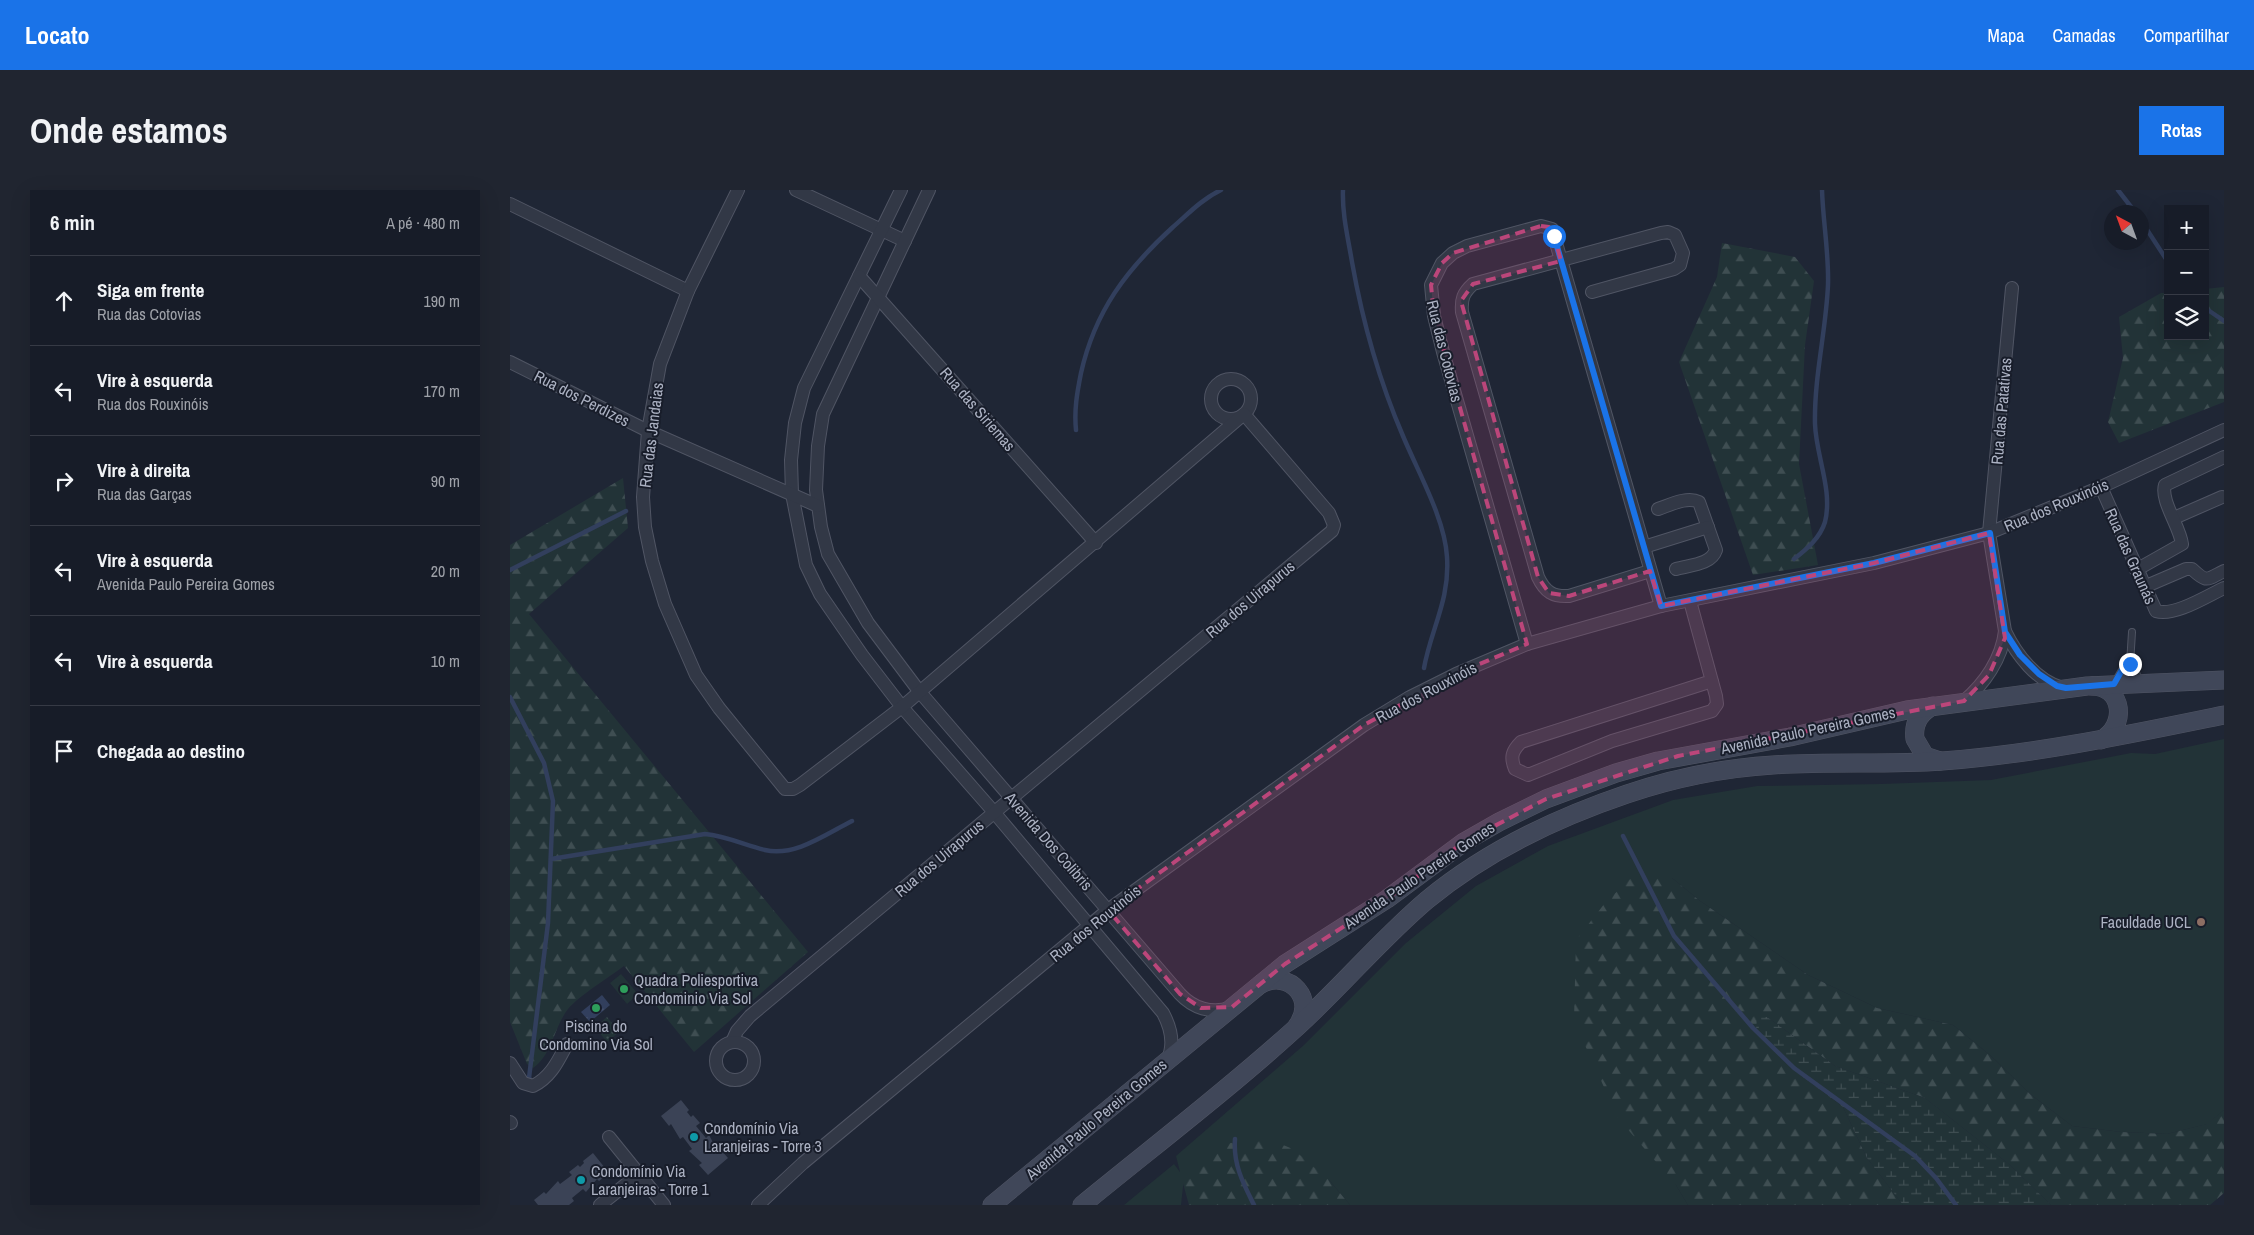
<!DOCTYPE html>
<html lang="pt">
<head>
<meta charset="utf-8">
<style>
	:root { --surface:#171c28; --page:#202530; --text:#f1f3f6; --muted:#9ea1a8; --line:#363a45; --accent:#1a73e8 }
	body { margin:0; font-family:"Archivo Narrow",sans-serif; background:var(--page); color:var(--text) }
	.controls { position:absolute; right:15px; top:15px; display:grid; overflow:hidden; border-radius:0px; box-shadow:0 5px 20px #0002 }
	.controls button { width:45px; height:45px; display:grid; place-items:center; padding:0; border:0; border-bottom:1px solid var(--line); background:var(--surface); color:var(--text); font:25px sans-serif }
	.compass { position:absolute; left:1594px; top:15px; width:45px; height:45px; border-radius:50%; background:var(--surface); box-shadow:0 5px 20px #0002; rotate:319deg }
	.stop { position:absolute; width:15px; height:15px; margin:-11px; border:4px solid #1a73e8; border-radius:50%; background:#fff }
	.stop.end { background:#1a73e8; border-color:#fff; box-shadow:0 1px 5px #0008 }
	.list { margin:0; padding:0; list-style:none }
	h2 { display:flex; justify-content:space-between; align-items:center; height:65px; margin:0; padding:0 20px; font-size:21px }
	h2 small { font-size:16px; font-weight:400; color:var(--muted) }
	.list li { display:grid; grid-template-columns:32px 1fr auto; gap:15px; align-items:center; box-sizing:border-box; height:90px; padding:0 20px; border-top:1px solid var(--line) }
	.list b { display:block; font-size:19px; white-space:nowrap }
	.list p { margin:0; font-size:16px; white-space:nowrap; color:var(--muted) }
	.list em { font-size:16px; font-style:normal; color:var(--muted) }
	.icon { flex:none; width:28px; height:28px; fill:none; stroke:currentColor; stroke-width:2; stroke-linecap:round; stroke-linejoin:round }
	.map { position:relative; flex:none; width:1714px; height:1015px; overflow:hidden; border-radius:0px }
	header { display:flex; align-items:center; gap:30px; box-sizing:border-box; height:70px; padding:0 25px; background:var(--accent); color:#fff }
	header strong { font-size:24px }
	nav { display:flex; gap:28px; margin-inline-start:auto; font-size:18px }
	.intro { display:flex; align-items:center; justify-content:space-between; box-sizing:border-box; height:120px; padding:0 30px }
	h1 { margin:0; font-size:35px }
	.button { padding:12px 22px; border-radius:0px; background:var(--accent); color:#fff; font-size:18px; font-weight:700 }
	main { display:flex; gap:30px; padding:0 30px }
	aside { flex:1; background:var(--surface); border-radius:0px; box-shadow:0 5px 20px #0002 }
	.map>svg:first-child { display:block }
	.green { fill:#223337 }
	.forest { fill:url(#forest-firs) }
	.wetland { fill:url(#wetland-marsh) }
	.park { fill:url(#park-dots) }
	.water { fill:url(#water-ripples) }
	.lines { fill:none; stroke-linecap:round; stroke-linejoin:round }
	.stream { stroke:#323f5d; stroke-width:4.5 }
	.building { fill:#3b4356 }
	.service-casing { stroke:#505564; stroke-width:8 }
	.minor-casing { stroke:#505564; stroke-width:14 }
	.secondary-casing { stroke:#505564; stroke-width:19 }
	.service { stroke:#323846; stroke-width:6 }
	.minor { stroke:#323846; stroke-width:12 }
	.secondary { stroke:#404759; stroke-width:18 }
	.route { stroke:#1a73e8; stroke-width:6 }
	.marked { fill:#bb467a; fill-opacity:0.2; stroke:#bb467a; stroke-width:4; stroke-dasharray:10 6; stroke-linejoin:round }
	.education-dot { fill:#8d6e63; stroke:#181d2a; stroke-width:2 }
	.leisure-dot { fill:#2e9e5b; stroke:#181d2a; stroke-width:2 }
	.culture-dot { fill:#0f9aa8; stroke:#181d2a; stroke-width:2 }
	.labels { text-anchor:middle; stroke-width:4; stroke-linejoin:round; paint-order:stroke }
	.street-label { font-size:16px; fill:#acb2c3; stroke:#181d2a }
	.poi-label { font-size:16px; fill:#acb2c3; stroke:#181d2a; text-anchor:start }
</style>
</head>
<body>
<header>
<strong>Locato</strong>
<nav><a>Mapa</a><a>Camadas</a><a>Compartilhar</a></nav>
</header>
<div class="intro"><h1>Onde estamos</h1><a class="button">Rotas</a></div>
<main>
<aside>
<h2>6 min<small>A pé · 480 m</small></h2>
<ul class="list">
<li><svg class="icon" aria-label="ahead" viewBox="0 0 24 24"><path d="M12 20V5M6 11l6-6 6 6"/></svg><div><b>Siga em frente</b><p>Rua das Cotovias</p></div><em>190 m</em></li>
<li><svg class="icon" aria-label="left" viewBox="0 0 24 24"><path d="M17 20v-9H6M10 6l-5 5 5 5"/></svg><div><b>Vire à esquerda</b><p>Rua dos Rouxinóis</p></div><em>170 m</em></li>
<li><svg class="icon" aria-label="right" viewBox="0 0 24 24"><path d="M7 20v-9h11M14 6l5 5-5 5"/></svg><div><b>Vire à direita</b><p>Rua das Garças</p></div><em>90 m</em></li>
<li><svg class="icon" aria-label="left" viewBox="0 0 24 24"><path d="M17 20v-9H6M10 6l-5 5 5 5"/></svg><div><b>Vire à esquerda</b><p>Avenida Paulo Pereira Gomes</p></div><em>20 m</em></li>
<li><svg class="icon" aria-label="left" viewBox="0 0 24 24"><path d="M17 20v-9H6M10 6l-5 5 5 5"/></svg><div><b>Vire à esquerda</b></div><em>10 m</em></li>
<li><svg class="icon" aria-label="arrive" viewBox="0 0 24 24"><path d="M6 21V4h12l-3 4 3 4H6"/></svg><div><b>Chegada ao destino</b></div></li>
</ul>
</aside>
<div class="map">
<svg width="1714" height="1015" viewBox="0 0 1714 1015">
	<defs>
		<pattern id="forest-firs" width="22" height="20" patternUnits="userSpaceOnUse" patternTransform="scale(1.25)"><rect width="22" height="20" fill="#223337"/><path d="M5 1l3.5 6h-7zM16 11l3.5 6h-7z" fill="#3f4e52"/></pattern>
		<pattern id="wetland-marsh" width="20" height="14" patternUnits="userSpaceOnUse" patternTransform="scale(1.25)"><rect width="20" height="14" fill="#223337"/><path d="M1 5h8M5 5V1M11 12h8M15 12V8" fill="none" stroke="#3f4e52"/></pattern>
		<pattern id="park-dots" width="8" height="8" patternUnits="userSpaceOnUse" patternTransform="scale(1.25)"><rect width="8" height="8" fill="#223337"/><path d="M2 2h.1M6 6h.1" fill="none" stroke="#3f4e52" stroke-width="1.8" stroke-linecap="round"/></pattern>
		<pattern id="water-ripples" width="26" height="14" patternUnits="userSpaceOnUse" patternTransform="scale(1.25)"><rect width="26" height="14" fill="#323f5d"/><path d="M2 4q2-2 4 0t4 0M15 11q2-2 4 0t4 0" fill="none" stroke="#4d5873"/></pattern>
	</defs>
	<rect width="100%" height="100%" fill="#1f2635"/>
	<g class="green">
		<polygon points="1714,549 1714,920 1698,934 1657,944 1611,942 1562,936 1520,904 1481,866 1443,835 1367,818 1298,785 1190,711 1162,688 1166,995 1178,1015 840,1015 819,990 674,988 671,1015 614,1015 664,974 670,982 666,966 794,855 896,753 966,696 1038,656 1163,610 1247,596 1371,594 1481,590 1621,563 1645,564"/>
		<polygon points="111,784 128,804 117,814 100,793"/>
	</g>
	<g class="forest">
		<polygon points="1212,53 1285,67 1304,91 1295,155 1289,274 1308,375 1243,385 1169,172 1207,87"/>
		<polygon points="1714,97 1714,212 1609,253 1598,232 1613,168 1609,127 1651,103 1658,103 1658,146 1695,146 1695,99"/>
		<path d="M113 288 118 338 19 424 298 762 184 862 114 776C98 788 70 805 58 819 44 837 42 865 23 878L17 874 0 832V355Z"/>
		<polygon points="1121,688 1162,688 1190,711 1298,785 1367,818 1443,835 1481,866 1520,904 1562,936 1611,942 1657,944 1697,934 1714,920 1714,1003 1700,1015 1541,1015 1500,975 1415,908 1325,876 1257,827 1247,827 1253,848 1293,887 1333,917 1357,968 1393,1015 1178,1015 1166,995 1108,928 1064,831 1066,750 1095,713"/>
		<polygon points="756,948 783,959 819,990 840,1015 679,1015 671,986 714,954"/>
	</g>
	<polygon class="wetland" points="1247,827 1257,827 1325,876 1415,908 1500,975 1541,1015 1393,1015 1357,968 1333,917 1293,887 1246,840"/>
	<polygon class="park" points="97,827 109,842 97,852 85,837"/>
	<polygon class="water" points="92,805 100,815 80,832 71,822"/>
	<g class="lines">
		<g class="stream">
			<path d="M833 0C832 24 838 48 842 72 853 134 868 188 893 246 908 282 935 329 937 367 940 410 921 439 914 478"/>
			<polyline points="1608,0 1625,22"/>
			<polyline points="1632,32 1658,72"/>
			<polyline points="1695,118 1714,131"/>
			<path d="M566 240C564 220 567 203 571 183 585 121 616 80 663 37 678 24 692 9 711 0"/>
			<path d="M1284 369C1297 359 1310 348 1315 332 1323 300 1306 266 1305 234 1304 187 1316 141 1318 95 1319 63 1313 32 1312 0"/>
			<polyline points="0,380 116,321"/>
			<polyline points="0,507 34,573 43,611 38,733 19,888 22,891"/>
			<polyline points="1113,646 1164,746 1243,838 1284,878 1405,966 1426,988 1446,1015"/>
			<path d="M41 669 195 644C216 646 235 655 255 660 285 667 316 644 342 631"/>
			<path d="M725 949C723 974 733 993 744 1015"/>
		</g>
	</g>
	<g class="building">
		<polygon points="171,910 179,920 177,922 181,927 183,925 190,933 186,936 196,948 199,945 207,960 210,959 218,968 198,985 189,975 192,973 179,961 182,959 173,947 170,949 161,934 159,936 151,926"/>
		<polygon points="83,963 99,983 89,991 87,989 76,1002 73,999 62,1008 64,1011 59,1015 28,1015 24,1010 34,1002 36,1004 48,991 50,994 62,985 59,982 68,975 70,977 74,973 73,971"/>
	</g>
	<g class="lines">
		<defs>
			<g id="service">
				<polyline points="1622,442 1620,474 1625,479 1629,491"/>
				<polyline points="1605,492 1612,480 1620,474"/>
			</g>
			<g id="minor">
				<polyline points="286,0 395,51"/>
				<path d="M391 0 294 198 285 233 281 270 282 304 296 375 310 404 352 465 392 517 483 621 653 823C661 838 665 855 657 871"/>
				<path d="M419 0 313 224 308 256 306 300 311 337 318 364 358 433 409 501 670 804C683 818 701 824 720 818"/>
				<polyline points="0,14 178,101"/>
				<polyline points="349,86 586,353"/>
				<path d="M1502 98 1479 343 1495 441C1506 464 1527 492 1553 498"/>
				<path d="M1082 102 1164 79 1170 75 1173 63 1165 45 1158 42 1151 43 963 94C953 103 951 109 952 122L1028 387C1035 402 1043 407 1059 406L1140 381"/>
				<polyline points="0,172 138,241 308,316"/>
				<circle cx="721" cy="209" r="20"/>
				<path d="M1591 297 1646 421C1664 427 1697 406 1714 398"/>
				<path d="M1148 319C1160 315 1177 306 1189 312L1206 360C1201 375 1179 375 1166 379"/>
				<polyline points="1664,328 1712,307"/>
				<polyline points="1134,357 1198,337"/>
				<path d="M1626 380 1672 354C1670 337 1650 310 1655 295L1714 267"/>
				<path d="M1634 397 1676 379H1682C1697 393 1696 390 1714 381"/>
				<path d="M1180 411 1206 506 1207 514 1202 521 1102 551 1018 585 1005 579C1000 567 1002 561 1011 552L1202 491"/>
				<polyline points="1017,454 933,162 924,126 921,95 932,73 943,63 957,56 1031,36 1042,39 1151,416"/>
				<path d="M1454 511C1474 494 1492 469 1495 441"/>
				<polyline points="222,852 227,841 240,826 822,341 824,335 819,323 734,224 392,517 290,595 283,599 275,599 209,518 186,485 155,414 142,371 135,337 133,307 138,241 150,174 178,101 228,0"/>
				<circle cx="225" cy="871" r="19"/>
				<path d="M0 873 13 893 23 896C41 887 48 871 57 854"/>
				<polyline points="0,932 1,933"/>
				<polyline points="99,947 154,1015"/>
				<polyline points="90,1015 129,984"/>
				<polyline points="248,1015 293,973 598,720 854,535 900,507 946,484 1017,454 1151,416 1364,373 1479,343 1591,297 1714,240"/>
			</g>
			<g id="secondary">
				<path d="M1582 496C1614 497 1617 536 1591 550"/>
				<path d="M1423 516C1409 523 1403 534 1405 549L1415 566 1430 571"/>
				<path d="M751 794C780 779 807 810 787 836"/>
				<polyline points="482,1015 775,774 877,709 954,652 989,632 1036,609 1106,583 1148,571 1280,547 1397,520 1577,496 1714,490"/>
				<path d="M572 1015C644 956 719 899 787 837 832 796 871 749 917 710 975 662 1046 628 1117 604 1164 588 1214 578 1263 575 1320 571 1376 575 1432 571 1527 564 1621 544 1714 525"/>
			</g>
		</defs>
		<use href="#service" class="service-casing"/>
		<use href="#minor" class="minor-casing"/>
		<use href="#secondary" class="secondary-casing"/>
		<use href="#service" class="service"/>
		<use href="#minor" class="minor"/>
		<use href="#secondary" class="secondary"/>
	</g>
	<g class="lines">
		<polyline class="route" points="1044,46 1151,416 1364,373 1480,343 1495,442 1510,465 1529,484 1547,496 1556,498 1604,494 1612,480 1620,474"/>
	</g>
	<path class="marked" d="M1031 36 1039 37 1044 45 1051 71 963 94 951 111 1028 387 1039 403 1059 406 1140 381 1151 416 1364 373 1479 343 1495 448 1479 485 1454 511 1168 566 1036 609 954 652 877 709 775 774 722 817 691 818 670 804 598 720 854 535 946 484 1017 454 924 126 921 95 932 73 943 63Z"/>
	<circle class="education-dot" cx="1691" cy="732" r="5"/>
	<g class="leisure-dot">
		<circle cx="114" cy="799" r="5"/>
		<circle cx="86" cy="818" r="5"/>
	</g>
	<g class="culture-dot">
		<circle cx="184" cy="947" r="5"/>
		<circle cx="71" cy="990" r="5"/>
	</g>
	<g class="labels">
		<g class="street-label">
			<text transform="translate(935 161) rotate(76)" y="6">Rua das Cotovias</text>
			<text transform="translate(72 208) rotate(27)" y="6">Rua dos Perdizes</text>
			<text transform="translate(468 219) rotate(49)" y="6">Rua das Siriemas</text>
			<text transform="translate(1491 221) rotate(-85)" y="6">Rua das Patativas</text>
			<text transform="translate(141 245) rotate(-83)" y="6">Rua das Jandaias</text>
			<text transform="translate(1546 315) rotate(-23)" y="6">Rua dos Rouxinóis</text>
			<text transform="translate(1621 366) rotate(66)" y="6">Rua das Graunás</text>
			<text transform="translate(740 409) rotate(-40)" y="6">Rua dos Uirapurus</text>
			<text transform="translate(916 502) rotate(-28)" y="6">Rua dos Rouxinóis</text>
			<text transform="translate(1298 540) rotate(-12)" y="6">Avenida Paulo Pereira Gomes</text>
			<text transform="translate(539 651) rotate(49)" y="6">Avenida Dos Colibris</text>
			<text transform="translate(429 668) rotate(-40)" y="6">Rua dos Uirapurus</text>
			<text transform="translate(909 685) rotate(-34)" y="6">Avenida Paulo Pereira Gomes</text>
			<text transform="translate(585 733) rotate(-39)" y="6">Rua dos Rouxinóis</text>
			<text transform="translate(586 929) rotate(-40)" y="6">Avenida Paulo Pereira Gomes</text>
		</g>
		<g class="poi-label">
			<text x="1681" y="738" text-anchor="end">Faculdade UCL</text>
			<text x="124" y="796">Quadra Poliesportiva<tspan x="124" dy="18">Condominio Via Sol</tspan></text>
			<text x="86" y="842" text-anchor="middle">Piscina do<tspan x="86" dy="18">Condomino Via Sol</tspan></text>
			<text x="194" y="944">Condomínio Via<tspan x="194" dy="18">Laranjeiras - Torre 3</tspan></text>
			<text x="81" y="987">Condomínio Via<tspan x="81" dy="18">Laranjeiras - Torre 1</tspan></text>
		</g>
	</g>
</svg>
<div class="controls">
<button>+</button>
<button>−</button>
<button><svg class="icon" aria-label="layers" viewBox="0 0 24 24"><path d="M12 4l9 5-9 5-9-5zM3 14l9 5 9-5"/></svg></button>
</div>
<svg class="compass" viewBox="-18 -18 36 36"><path d="M0-13l5 13h-10z" fill="#e53935"/><path d="M0 13l5-13h-10z" fill="#9ea1a8"/></svg>
<div class="stop" style="left:1044px;top:46px"></div>
<div class="stop end" style="left:1620px;top:474px"></div>
</div>
</main>
</body>
</html>
